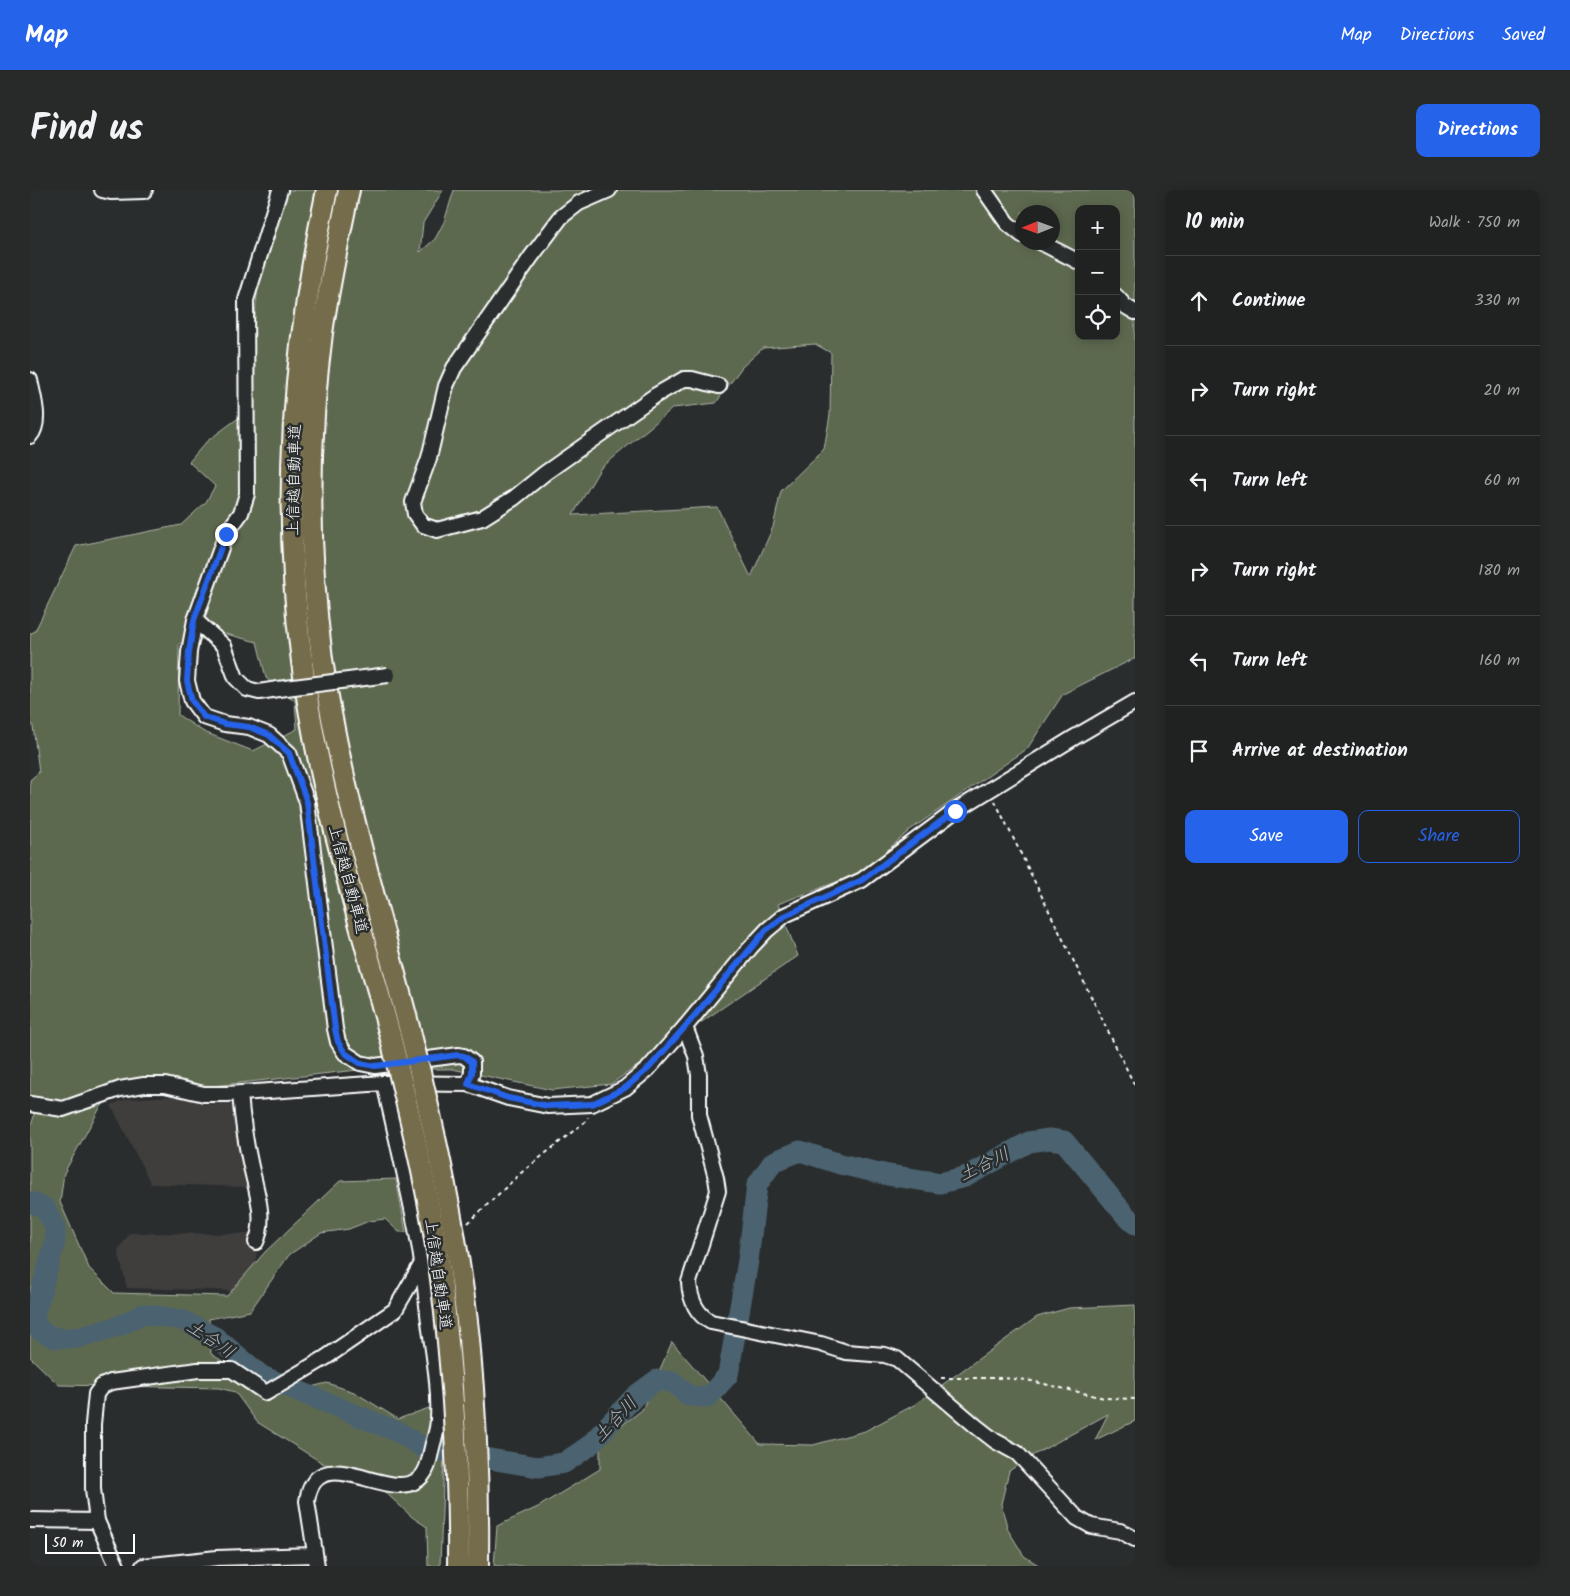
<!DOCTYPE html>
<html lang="en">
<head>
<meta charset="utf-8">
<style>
	:root { --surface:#202222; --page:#282a2a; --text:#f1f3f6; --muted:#a2a4a5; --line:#3d3f40; --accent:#2563eb }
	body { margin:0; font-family:Kalam,"Klee One",sans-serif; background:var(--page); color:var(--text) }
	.controls { position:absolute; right:15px; top:15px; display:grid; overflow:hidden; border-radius:10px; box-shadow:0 2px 12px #0003 }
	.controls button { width:45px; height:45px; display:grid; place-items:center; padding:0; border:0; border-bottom:1px solid var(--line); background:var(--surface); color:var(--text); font:25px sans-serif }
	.compass { position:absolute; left:985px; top:15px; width:45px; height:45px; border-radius:50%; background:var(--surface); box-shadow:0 2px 12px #0003; rotate:269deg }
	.scale { position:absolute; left:15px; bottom:12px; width:90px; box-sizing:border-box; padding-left:5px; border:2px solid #fff; border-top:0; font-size:14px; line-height:18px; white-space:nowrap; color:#fff; -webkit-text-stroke:4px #2a2d2e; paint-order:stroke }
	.stop { position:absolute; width:15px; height:15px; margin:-11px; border:4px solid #2563eb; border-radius:50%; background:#fff }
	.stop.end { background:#2563eb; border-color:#fff; box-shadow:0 1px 5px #0008 }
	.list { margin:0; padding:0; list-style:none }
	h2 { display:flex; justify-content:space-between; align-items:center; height:65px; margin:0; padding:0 20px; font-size:21px }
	h2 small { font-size:16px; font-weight:400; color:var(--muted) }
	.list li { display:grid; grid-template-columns:32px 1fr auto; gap:15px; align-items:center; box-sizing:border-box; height:90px; padding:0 20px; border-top:1px solid var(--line) }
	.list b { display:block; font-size:19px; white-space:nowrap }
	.list em { font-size:16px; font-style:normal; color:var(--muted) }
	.actions { display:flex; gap:10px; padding:15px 20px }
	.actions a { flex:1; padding:11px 0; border:1px solid var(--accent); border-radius:10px; text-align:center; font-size:18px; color:var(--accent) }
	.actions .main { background:var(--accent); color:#fff }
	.icon { flex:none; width:28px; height:28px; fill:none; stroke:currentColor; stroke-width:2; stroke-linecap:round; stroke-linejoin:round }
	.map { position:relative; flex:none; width:1105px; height:1376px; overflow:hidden; border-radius:10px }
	header { display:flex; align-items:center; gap:30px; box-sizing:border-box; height:70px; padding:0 25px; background:var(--accent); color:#fff }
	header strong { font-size:24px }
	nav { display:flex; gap:28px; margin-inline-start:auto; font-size:18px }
	.intro { display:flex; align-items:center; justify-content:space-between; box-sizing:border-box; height:120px; padding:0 30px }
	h1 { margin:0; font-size:35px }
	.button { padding:12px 22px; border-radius:10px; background:var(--accent); color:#fff; font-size:18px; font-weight:700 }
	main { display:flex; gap:30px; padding:0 30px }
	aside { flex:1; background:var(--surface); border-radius:10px; box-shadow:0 2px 12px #0003 }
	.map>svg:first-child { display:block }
	.built { fill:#403d3d }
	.green { fill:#5d6950; stroke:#aeb4a8; fill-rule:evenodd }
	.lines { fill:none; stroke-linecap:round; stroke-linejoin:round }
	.river { stroke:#4b636f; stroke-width:21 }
	.minor-casing { stroke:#fff; stroke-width:18 }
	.highway-casing { stroke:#fff; stroke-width:24 }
	.path { stroke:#fff; stroke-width:2; stroke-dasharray:4 4; stroke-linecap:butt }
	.minor { stroke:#2a2d2e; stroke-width:14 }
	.highway { stroke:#746c4b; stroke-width:20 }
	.minor-bridge-casing { stroke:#fff; stroke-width:18; stroke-linecap:butt }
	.highway-bridge-casing { stroke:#fff; stroke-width:24; stroke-linecap:butt }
	.minor-bridge { stroke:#2a2d2e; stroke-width:14 }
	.highway-bridge { stroke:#746c4b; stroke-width:20 }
	.route { stroke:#2563eb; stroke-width:6 }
	.labels { text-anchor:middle; stroke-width:5; stroke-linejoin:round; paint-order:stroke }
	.street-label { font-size:16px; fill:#fff; stroke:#2a2d2e }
	.water-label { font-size:18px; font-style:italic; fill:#aeb9be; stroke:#2a2d2e }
</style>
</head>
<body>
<header>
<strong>Map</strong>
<nav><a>Map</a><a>Directions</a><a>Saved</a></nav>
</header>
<div class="intro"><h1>Find us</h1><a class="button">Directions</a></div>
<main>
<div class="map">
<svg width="1105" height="1376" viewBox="0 0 1105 1376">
	<rect width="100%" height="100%" fill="#2a2d2e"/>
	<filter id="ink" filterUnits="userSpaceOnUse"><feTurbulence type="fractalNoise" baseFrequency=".02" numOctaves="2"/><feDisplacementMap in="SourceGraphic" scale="10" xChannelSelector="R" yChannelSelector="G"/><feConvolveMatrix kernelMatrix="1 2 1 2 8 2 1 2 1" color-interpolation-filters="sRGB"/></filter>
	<g filter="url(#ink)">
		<g class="built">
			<polygon points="142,906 175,914 206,912 220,997 121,994 81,915 96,909"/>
			<polygon points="100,1043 222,1044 227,1061 221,1101 97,1098 88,1060"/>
		</g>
		<g class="green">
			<path d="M244 0H413L393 33 390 62 405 49 414 32 424 0H1105V468L1033 504 997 559 880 640 833 682 748 714 768 766 581 894 522 900 422 879H337L182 896 94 891 70 918 34 983 30 1012 59 1078 84 1103 197 1106 235 1062 310 991 366 989 376 1042H369L355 1029 339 1031 319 1039 291 1043 259 1065 220 1121 179 1129 181 1164 248 1205 297 1193 324 1202 368 1229 399 1218 415 1241 410 1376H398L397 1337 382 1327 328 1277 294 1274 227 1232 205 1202 189 1198 29 1195 0 1167V939L4 926 0 906V590L9 582 3 536 0 532V444L5 441 46 356 151 335 176 312 185 296 159 272 176 252 223 217 224 136 228 95ZM1049 19H1086V146H1049ZM992 22H1022V52H992ZM785 154 801 163 800 225 794 259 751 301 743 337 721 387 687 317 543 325 570 279 643 218 686 213 712 177 733 158ZM196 444 227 452 236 488 265 511 267 539 223 561 174 542 148 525 149 454Z"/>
			<polygon points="1105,1115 1105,1231 1065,1250 1078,1224 998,1268 979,1281 971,1314 978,1340 994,1366 1010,1376 464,1376 467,1336 508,1317 570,1279 570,1252 612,1220 642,1152 730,1254 783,1255 835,1241 884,1215 1007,1127 1039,1118"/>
		</g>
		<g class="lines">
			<polyline class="river" points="0,1012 15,1018 25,1037 25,1052 4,1127 9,1140 25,1148 47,1148 89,1136 114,1124 152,1130 185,1147 232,1186 370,1243 394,1258 508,1277 534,1273 559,1256 605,1206 627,1190 643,1192 659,1206 678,1207 698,1185 718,1071 727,995 743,972 770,961 810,974 858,985 910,993 935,987 999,952 1019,949 1034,951 1096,1026 1105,1034"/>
			<defs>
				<g id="minor">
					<polyline points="72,0 81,2 114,1 115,0"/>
					<polyline points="250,0 216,110 217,304 211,323 196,344 165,430 159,462 157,491 162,511 174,527 195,534 219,537 239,545 259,563 277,612 305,839 308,852 315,863 330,873 345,876 429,865 434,866 442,872 442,883 438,894"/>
					<polyline points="579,0 549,13 531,27 501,67 424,178 416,196 399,268 383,312 385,324 393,335 407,340 452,328 484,308 515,283 626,205 654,189 662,189 689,196"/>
					<polyline points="954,0 977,33 992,45"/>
					<polyline points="1010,52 1049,72"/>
					<polyline points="1086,106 1095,116 1105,122"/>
					<path d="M0 190C3 206 12 232 0 246"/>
					<polyline points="165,430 194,456 206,488 217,499 229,502 248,499"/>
					<path d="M655 837 666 866 669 885V925L686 988 688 1001 659 1092C660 1109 666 1124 681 1132L791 1154 816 1162 855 1165 867 1169 947 1237 965 1251 987 1263 1047 1328 1061 1336 1090 1341 1105 1349"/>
					<path d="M210 904C212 927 215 950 220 972 225 997 237 1028 226 1052"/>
					<polyline points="0,914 33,919 90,899 114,895 135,895 174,904 197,904 354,893 438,894 478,908 518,916 562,914 595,898 618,879 655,837 721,757 737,740 755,725 832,690 925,621 1045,547 1105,512"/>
					<polyline points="0,1330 67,1331"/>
					<polyline points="87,1376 67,1331 63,1299 63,1234 66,1204 72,1196 81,1192 168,1180 202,1180 236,1203 295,1168 365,1120 391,1075"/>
					<polyline points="113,1376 187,1368 285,1365"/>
					<path d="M287 1376 277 1311C287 1245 364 1319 392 1286 398 1279 399 1271 401 1262 403 1251 408 1240 408 1229 410 1194 402 1158 398 1124 395 1099 393 1073 388 1049 378 996 366 945 354 893"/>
				</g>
				<g id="highway">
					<path d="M297 0C263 158 251 310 272 472 288 598 327 722 360 845"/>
					<path d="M319 0C309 47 299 95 292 143 278 250 278 362 292 469 310 595 348 717 380 841"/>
				</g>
			</defs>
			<use href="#minor" class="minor-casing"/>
			<use href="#highway" class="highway-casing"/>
			<g class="path">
				<polyline points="965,611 1105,896"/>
				<polyline points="438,1033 491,983 557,930 558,927"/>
				<polyline points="911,1188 971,1188 997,1190 1074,1208 1105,1209"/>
			</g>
			<use href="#minor" class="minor"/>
			<use href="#highway" class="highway"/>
			<defs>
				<polyline id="minor-bridge" points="248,499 358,485"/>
				<g id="highway-bridge">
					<path d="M380 841C405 942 428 1045 439 1149 446 1224 449 1300 448 1376"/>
					<path d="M360 845C380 926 400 1007 411 1089 423 1185 429 1280 428 1376"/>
				</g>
			</defs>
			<use href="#minor-bridge" class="minor-bridge-casing"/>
			<use href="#highway-bridge" class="highway-bridge-casing"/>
			<use href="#minor-bridge" class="minor-bridge"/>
			<use href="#highway-bridge" class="highway-bridge"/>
		</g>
	</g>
	<g class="lines" filter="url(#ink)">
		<polyline class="route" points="196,344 164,430 159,462 157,491 162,511 174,527 195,534 219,537 239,545 259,563 277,612 305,839 308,852 315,863 330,873 345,876 428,865 434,866 442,872 442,883 438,894 478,908 518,916 562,914 595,898 618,879 655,837 736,740 755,726 832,690 925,621"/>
	</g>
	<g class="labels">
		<g class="street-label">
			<text transform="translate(263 290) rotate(-89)" y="6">上信越自動車道</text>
			<text transform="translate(319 689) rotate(75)" y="6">上信越自動車道</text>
			<text transform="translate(409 1084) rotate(82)" y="6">上信越自動車道</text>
		</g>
		<g class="water-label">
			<text transform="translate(954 974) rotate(-26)" y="6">土合川</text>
			<text transform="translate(181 1149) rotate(34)" y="6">土合川</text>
			<text transform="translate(585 1229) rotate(-47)" y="6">土合川</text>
		</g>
	</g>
</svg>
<div class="controls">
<button>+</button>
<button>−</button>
<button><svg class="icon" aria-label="locate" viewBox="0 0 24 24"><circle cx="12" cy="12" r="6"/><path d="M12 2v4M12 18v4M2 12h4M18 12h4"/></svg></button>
</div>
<svg class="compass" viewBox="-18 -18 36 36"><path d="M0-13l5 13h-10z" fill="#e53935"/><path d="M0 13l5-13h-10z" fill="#a2a4a5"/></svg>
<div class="scale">50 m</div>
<div class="stop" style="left:925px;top:621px"></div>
<div class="stop end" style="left:196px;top:344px"></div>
</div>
<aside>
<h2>10 min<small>Walk · 750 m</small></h2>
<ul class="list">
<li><svg class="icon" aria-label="ahead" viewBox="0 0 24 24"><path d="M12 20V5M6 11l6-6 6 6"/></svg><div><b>Continue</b></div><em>330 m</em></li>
<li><svg class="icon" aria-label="right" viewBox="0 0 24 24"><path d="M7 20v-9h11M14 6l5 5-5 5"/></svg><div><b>Turn right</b></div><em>20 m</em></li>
<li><svg class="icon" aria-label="left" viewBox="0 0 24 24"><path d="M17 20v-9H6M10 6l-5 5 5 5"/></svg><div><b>Turn left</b></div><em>60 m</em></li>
<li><svg class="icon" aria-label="right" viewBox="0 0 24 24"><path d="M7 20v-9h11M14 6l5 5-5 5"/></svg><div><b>Turn right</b></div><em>180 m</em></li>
<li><svg class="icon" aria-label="left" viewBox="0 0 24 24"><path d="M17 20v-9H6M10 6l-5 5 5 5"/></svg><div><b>Turn left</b></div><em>160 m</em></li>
<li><svg class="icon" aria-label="arrive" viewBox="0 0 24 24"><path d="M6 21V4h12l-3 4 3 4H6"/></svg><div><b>Arrive at destination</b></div></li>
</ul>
<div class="actions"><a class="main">Save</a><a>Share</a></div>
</aside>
</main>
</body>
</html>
